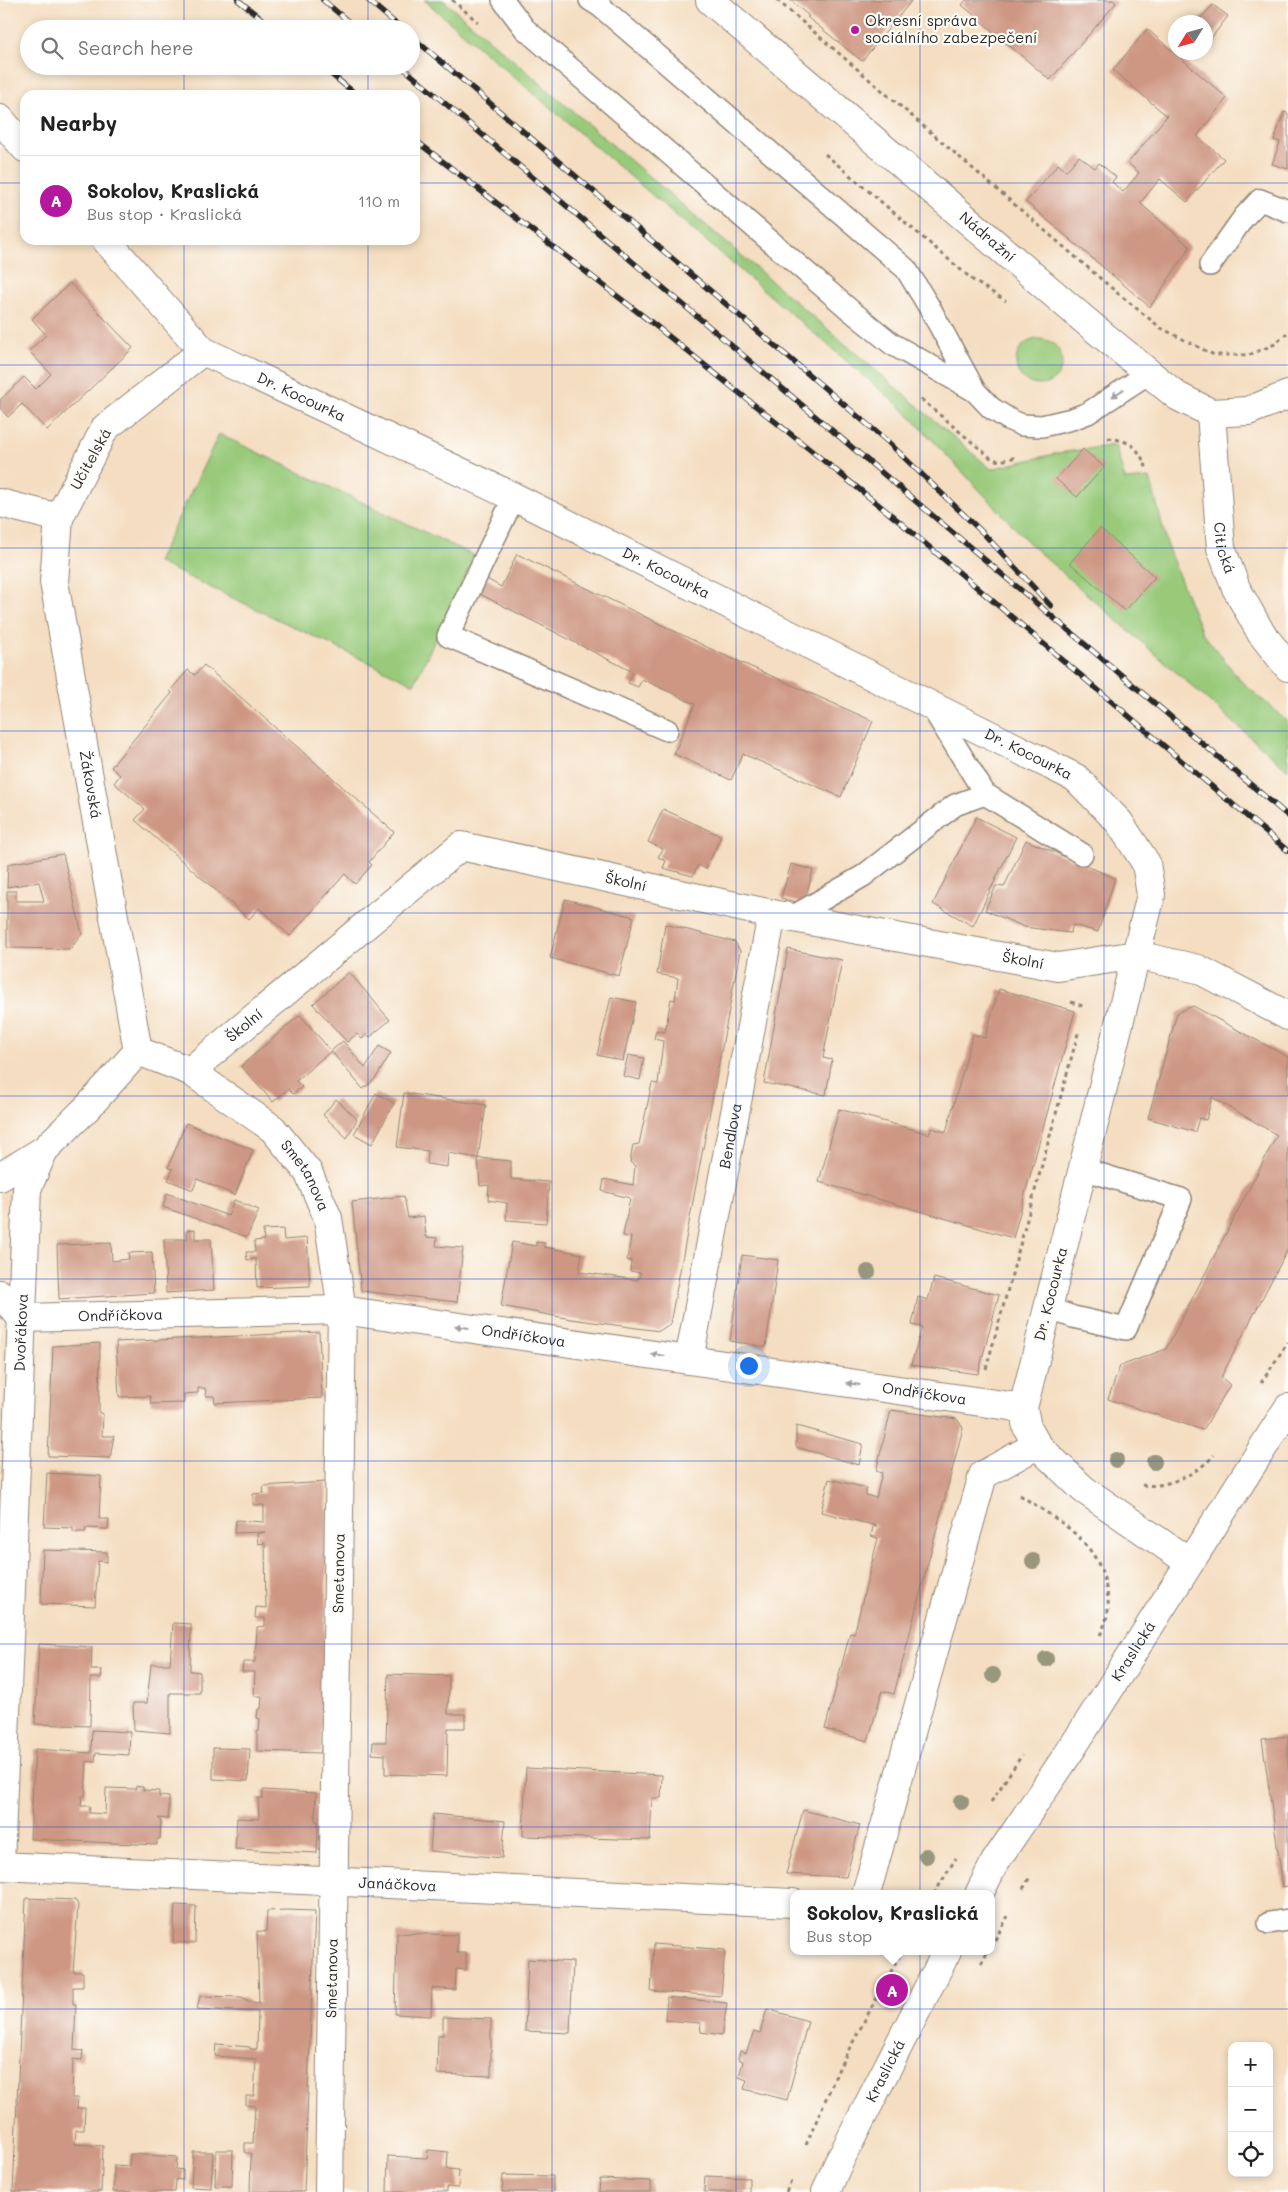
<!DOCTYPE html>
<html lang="en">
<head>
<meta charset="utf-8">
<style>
	:root { --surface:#fff; --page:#f6f6f6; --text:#222; --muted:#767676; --line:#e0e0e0; --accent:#b5179e }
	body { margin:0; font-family:Mali,sans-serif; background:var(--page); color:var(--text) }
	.controls { position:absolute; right:15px; bottom:15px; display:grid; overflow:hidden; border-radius:10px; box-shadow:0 2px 8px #0003 }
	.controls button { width:45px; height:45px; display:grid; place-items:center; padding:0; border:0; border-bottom:1px solid var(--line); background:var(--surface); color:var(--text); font:25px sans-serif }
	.compass { position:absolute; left:1168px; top:15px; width:45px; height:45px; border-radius:50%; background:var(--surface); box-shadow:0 2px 8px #0003; rotate:233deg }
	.you { position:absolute; left:748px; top:1365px; width:18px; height:18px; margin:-12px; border:4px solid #fff; border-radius:50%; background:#1a73e8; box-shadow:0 0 0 8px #1a73e833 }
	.badge { display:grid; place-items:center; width:32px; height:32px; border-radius:50%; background:var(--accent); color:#fff; font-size:16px; font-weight:700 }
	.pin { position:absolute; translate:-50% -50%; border:2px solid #fff; box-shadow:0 1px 5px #0006 }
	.popup { position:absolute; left:790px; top:1890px; width:205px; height:65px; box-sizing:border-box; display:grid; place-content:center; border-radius:10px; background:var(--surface); filter:drop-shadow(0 1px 4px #0005); font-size:16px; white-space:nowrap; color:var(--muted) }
	.popup b { font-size:19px; color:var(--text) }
	.popup::after { content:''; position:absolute; left:50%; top:100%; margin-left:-10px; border:10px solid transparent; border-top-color:var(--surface) }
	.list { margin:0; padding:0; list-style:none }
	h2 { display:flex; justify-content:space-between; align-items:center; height:65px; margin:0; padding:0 20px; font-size:21px }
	h2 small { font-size:16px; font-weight:400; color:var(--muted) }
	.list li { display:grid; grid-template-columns:32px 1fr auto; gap:15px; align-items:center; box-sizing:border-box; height:90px; padding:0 20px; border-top:1px solid var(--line) }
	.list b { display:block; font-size:19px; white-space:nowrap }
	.list p { margin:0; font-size:16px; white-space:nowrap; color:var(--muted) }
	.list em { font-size:16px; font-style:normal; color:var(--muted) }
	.icon { flex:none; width:28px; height:28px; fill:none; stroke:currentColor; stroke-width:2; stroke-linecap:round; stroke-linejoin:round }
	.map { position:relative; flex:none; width:1288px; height:2192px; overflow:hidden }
	.search { position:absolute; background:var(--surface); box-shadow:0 2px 8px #0003; left:20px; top:20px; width:400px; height:55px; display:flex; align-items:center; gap:12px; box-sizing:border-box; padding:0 18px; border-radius:28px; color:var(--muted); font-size:19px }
	.panel { position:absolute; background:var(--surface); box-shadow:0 2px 8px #0003; left:20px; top:90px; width:400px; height:155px; border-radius:15px }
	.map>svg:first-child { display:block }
	.green { fill:#98ca7a; stroke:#627a52 }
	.building { fill:#ce9783 }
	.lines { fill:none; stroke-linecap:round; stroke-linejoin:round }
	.lane-casing { stroke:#908476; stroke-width:24 }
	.street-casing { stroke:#908476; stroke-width:30 }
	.secondary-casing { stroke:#908476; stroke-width:30 }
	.path { stroke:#908476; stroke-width:3; stroke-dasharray:4 4; stroke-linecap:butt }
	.lane { stroke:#fff; stroke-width:21 }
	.street { stroke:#fff; stroke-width:28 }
	.secondary { stroke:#fff; stroke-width:28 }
	.rail-casing { stroke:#2b2b2b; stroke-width:5.5 }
	.rail { stroke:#fdfcf7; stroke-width:4; stroke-dasharray:11; stroke-linecap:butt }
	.tree { fill:#98967b }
	.oneway { fill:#a0a0a0 }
	.grid { fill:none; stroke:#1d4ed8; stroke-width:1; stroke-opacity:0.55 }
	.poi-dot { fill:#b5179e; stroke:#fdfcf7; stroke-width:2 }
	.labels { text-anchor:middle; stroke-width:4.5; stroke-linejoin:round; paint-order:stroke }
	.poi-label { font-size:15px; fill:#2b2b2b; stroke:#fdfcf7; text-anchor:start }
	.street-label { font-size:15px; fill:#2b2b2b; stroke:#fdfcf7 }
</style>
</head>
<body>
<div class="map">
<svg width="1288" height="2192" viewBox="0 0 1288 2192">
	<rect width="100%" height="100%" fill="#fdfcf7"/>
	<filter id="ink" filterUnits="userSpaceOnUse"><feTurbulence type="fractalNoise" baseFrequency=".02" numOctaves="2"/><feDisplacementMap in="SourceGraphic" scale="10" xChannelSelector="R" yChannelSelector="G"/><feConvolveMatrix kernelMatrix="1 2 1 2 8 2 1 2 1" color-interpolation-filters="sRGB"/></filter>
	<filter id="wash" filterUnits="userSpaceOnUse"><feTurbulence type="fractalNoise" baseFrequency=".0096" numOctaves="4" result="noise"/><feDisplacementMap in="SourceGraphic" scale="20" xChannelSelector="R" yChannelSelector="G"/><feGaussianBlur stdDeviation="1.12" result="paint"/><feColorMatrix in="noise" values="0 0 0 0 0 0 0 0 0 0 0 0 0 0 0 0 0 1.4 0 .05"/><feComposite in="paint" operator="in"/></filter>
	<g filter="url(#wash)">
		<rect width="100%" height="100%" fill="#f4ddc0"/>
		<g class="green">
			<polygon points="424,0 443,0 991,469 1058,453 1115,445 1125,480 1150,478 1169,551 1201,631 1242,682 1288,722 1288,770 1034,548 905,411"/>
			<circle cx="1039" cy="362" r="23"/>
			<polygon points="219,434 475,556 414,684 157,562"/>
		</g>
		<g id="blocks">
			<g class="building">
				<polygon points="790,0 912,0 862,61 807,17 809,16"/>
				<polygon points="966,0 1113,0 1116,3 1050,80 962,5"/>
				<polygon points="1213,5 1228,16 1209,41 1206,37 1206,22 1197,22"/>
				<polygon points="1147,29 1227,98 1197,136 1224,159 1187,202 1160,179 1140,203 1190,247 1150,307 1026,202 1058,164 1066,171 1079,156 1095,168 1099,163 1116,177 1112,182 1123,192 1139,173 1128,163 1167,116 1113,70"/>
				<polygon points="1284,112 1288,113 1288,169 1272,164 1280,142 1274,140"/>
				<polygon points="70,283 133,348 47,430 22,404 8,417 0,408 0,400 24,377 36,389 51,374 29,351 46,335 32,319"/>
				<polygon points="1083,449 1104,467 1077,497 1056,479"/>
				<polygon points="1100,528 1155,577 1125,611 1070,563"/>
				<polygon points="517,554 713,650 873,721 841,797 743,754 731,780 674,754 695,704 642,679 638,687 628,683 633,672 478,593 485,578 501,587"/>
				<polygon points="204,665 394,832 369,862 372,865 355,884 345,874 290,936 259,908 249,919 135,820 145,809 114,783 120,775 111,767 172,693 170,691 188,670 195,675"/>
				<polygon points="663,809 721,836 706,869 698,865 693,876 663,868 666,861 658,857 663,849 648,842"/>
				<polygon points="976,817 1016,837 973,926 933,904"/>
				<polygon points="1026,840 1115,878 1098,932 1073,925 1070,933 1024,927 985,910 996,886 1004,887"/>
				<polygon points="63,854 82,934 70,949 7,948 7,891 16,891 16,901 44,901 39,882 7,887 8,864"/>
				<polygon points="791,864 813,870 804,904 781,898"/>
				<polygon points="565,899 634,917 619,976 550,958"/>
				<polygon points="665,924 735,942 740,951 670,1324 659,1331 571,1319 501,1306 512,1242 536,1246 536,1242 545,1243 544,1247 582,1254 579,1272 638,1280 641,1273 630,1271 631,1261 627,1260 631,1237 623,1236 630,1198 602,1191 604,1179 633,1185 635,1166 630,1162 633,1145 639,1144 652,1083 658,1084 663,1041 654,1039 656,1030 665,1032 671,999 675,1000 678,978 657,974"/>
				<polygon points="788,949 842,960 823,1058 832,1060 826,1095 764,1083"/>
				<polygon points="349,972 390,1020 370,1037 367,1034 362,1039 357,1034 347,1042 313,1004"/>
				<polygon points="999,989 1075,1011 1013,1238 819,1182 839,1109 929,1134 931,1128 946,1132 973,1034 985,1038"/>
				<polygon points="611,997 636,1002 623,1061 597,1055"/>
				<polygon points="1193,1006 1288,1057 1288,1249 1221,1377 1230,1385 1203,1430 1108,1399 1120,1366 1166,1349 1277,1135 1212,1097 1206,1120 1199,1118 1195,1132 1148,1118 1177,1013"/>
				<polygon points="300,1015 331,1051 296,1081 302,1087 293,1094 288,1089 273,1102 241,1066"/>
				<polygon points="343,1041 365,1068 379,1046 391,1053 375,1079 363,1089 331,1051"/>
				<polygon points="628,1055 644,1058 640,1080 623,1076"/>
				<polygon points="376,1093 394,1103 372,1144 354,1134"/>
				<polygon points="404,1093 486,1105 478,1158 448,1153 447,1167 427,1164 428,1151 397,1147"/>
				<polygon points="336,1099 357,1119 347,1138 323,1115"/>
				<polygon points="186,1123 253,1150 235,1195 197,1179 193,1190 168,1180 173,1169 168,1168"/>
				<polygon points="478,1158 511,1161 511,1179 549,1182 546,1223 506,1220 507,1203 488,1200 489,1185 480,1186"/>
				<polygon points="167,1193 228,1216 234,1200 259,1210 247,1237 163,1207"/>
				<polygon points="404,1196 408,1218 424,1216 426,1237 437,1238 436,1246 463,1248 457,1302 361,1291 352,1202"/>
				<polygon points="195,1229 195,1239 211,1239 214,1290 166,1293 164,1239 187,1239 187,1230"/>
				<polygon points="283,1229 284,1240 307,1238 310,1286 257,1288 256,1259 247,1260 246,1252 255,1252 254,1241 264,1240 263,1230"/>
				<polygon points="111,1243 112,1261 129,1259 128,1253 152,1252 154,1293 59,1299 57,1245"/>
				<polygon points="742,1255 778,1260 766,1347 730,1341"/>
				<polygon points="934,1278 999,1295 978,1374 911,1365 922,1327 912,1325 918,1297 928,1300"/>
				<polygon points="319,1332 322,1398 215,1403 214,1396 206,1396 205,1388 198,1388 198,1393 184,1394 184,1403 151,1404 150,1396 119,1397 116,1342"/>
				<polygon points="100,1343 99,1413 103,1414 102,1436 114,1436 110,1458 48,1456 53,1346"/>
				<polygon points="891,1410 957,1419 963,1428 894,1694 882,1691 868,1741 825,1729 850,1633 854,1634 878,1538 871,1536 873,1527 877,1526 821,1512 829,1479 866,1488 866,1495 876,1498 882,1473 876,1471"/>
				<polygon points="796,1426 863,1444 859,1465 796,1447"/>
				<polygon points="47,1473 101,1476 99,1519 109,1519 108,1529 86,1528 85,1532 73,1532 73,1528 44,1527"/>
				<polygon points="326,1482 328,1530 321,1753 257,1751 257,1731 259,1732 260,1719 257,1718 258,1709 261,1709 262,1696 254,1696 255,1672 242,1672 243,1662 255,1662 257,1627 265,1626 265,1618 255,1618 256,1607 266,1608 265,1543 258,1544 257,1534 265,1532 234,1533 236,1520 264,1522 264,1505 253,1505 253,1494 264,1493 263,1486"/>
				<polygon points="43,1550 107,1552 107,1562 98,1561 95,1606 41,1604"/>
				<polygon points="173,1623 191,1624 190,1671 200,1672 200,1693 170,1693 170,1733 134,1730 133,1703 147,1703 151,1664 170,1664"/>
				<polygon points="39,1644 92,1647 91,1670 102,1670 101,1678 91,1678 90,1726 35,1724"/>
				<polygon points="388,1674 449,1676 448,1714 465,1714 465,1728 448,1728 447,1776 385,1774 385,1755 372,1754 373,1742 386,1742"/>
				<polygon points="92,1730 130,1732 129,1755 96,1753 95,1762 87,1761 85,1796 82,1796 81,1806 90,1806 89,1813 105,1814 106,1788 136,1789 136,1786 143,1787 143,1790 159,1791 159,1796 169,1797 169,1809 168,1819 158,1818 161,1821 160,1839 157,1839 157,1845 30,1839 35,1749 91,1753"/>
				<polygon points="1288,1736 1288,1886 1283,1887 1262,1739"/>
				<polygon points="213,1748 250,1749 248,1781 213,1779"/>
				<polygon points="526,1768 662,1775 661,1798 652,1798 650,1840 523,1836"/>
				<polygon points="263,1790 316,1793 315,1821 318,1821 317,1853 235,1849 237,1818 259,1819 258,1798 263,1798"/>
				<polygon points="803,1810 860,1825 846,1877 786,1874"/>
				<polygon points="433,1814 505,1821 502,1858 430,1851"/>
				<polygon points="26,1898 75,1900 78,1905 73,1972 83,1972 83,1987 73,1987 73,2004 76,2004 74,2050 83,2051 82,2060 73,2059 72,2098 78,2098 77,2108 85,2108 84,2130 76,2130 75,2144 103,2146 101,2192 13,2192"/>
				<polygon points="175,1905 196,1906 195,1943 173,1943"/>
				<polygon points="286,1910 315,1911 304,2192 250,2192 251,2153 245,2153 245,2143 253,2143 255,2106 246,2105 246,2096 254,2096 256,2059 215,2056 216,2044 250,2047 250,2049 257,2049 258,2012 197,2009 200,1996 242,1997 250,2002 259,2003 257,1931 266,1932 267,1911"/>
				<polygon points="397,1933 457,1935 457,1953 466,1953 466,1970 456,1969 455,1990 432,1988 431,2016 395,2014"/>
				<polygon points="654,1944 725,1950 721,1996 651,1991"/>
				<polygon points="528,1959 573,1962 570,2033 525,2031"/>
				<polygon points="667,1997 727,2003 722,2035 701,2032 700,2023 665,2020"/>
				<polygon points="767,2009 808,2021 787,2100 744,2089 747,2080 739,2077 743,2061 738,2059 740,2051 746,2053 754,2031 760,2033"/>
				<polygon points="443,2017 491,2019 491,2076 437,2074 438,2035 443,2035"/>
				<polygon points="216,2150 233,2150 232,2186 215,2186"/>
				<polygon points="428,2150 448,2152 447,2169 459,2170 458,2188 447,2187 447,2192 387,2192 388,2156 427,2158"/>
				<polygon points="193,2152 213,2152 211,2188 191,2187"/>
				<polygon points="130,2154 177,2157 176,2169 183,2170 183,2180 176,2179 175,2192 113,2192 114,2165 129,2166"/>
				<polygon points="503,2175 553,2176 553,2192 502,2192"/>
				<polygon points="705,2176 749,2178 749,2192 704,2192"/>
				<polygon points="600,2179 651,2181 651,2192 599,2192"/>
			</g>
		</g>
	</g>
	<g filter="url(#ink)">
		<use href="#blocks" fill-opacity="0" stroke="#908476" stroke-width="1"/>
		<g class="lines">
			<defs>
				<g id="lane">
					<polyline points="503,0 525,29 850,310 892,344 975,391"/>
					<polyline points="590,0 601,7 906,269 931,310 975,391 991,408 1010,420 1022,425 1042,426 1072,419 1088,413 1149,373"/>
					<polyline points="1210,265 1244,217 1260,200 1288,211"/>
					<polyline points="514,497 448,636 667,730"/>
					<polyline points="931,706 985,794 1082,854"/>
					<polyline points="792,917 863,876 955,805 985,794"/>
					<polyline points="1048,1308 1073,1317 1126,1329 1181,1199 1083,1169"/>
					<polyline points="1269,1923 1288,1920"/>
				</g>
				<g id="street">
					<path id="s1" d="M710 0 1088 323 1177 396 1211 413"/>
					<polyline points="0,119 25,148"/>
					<path id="s2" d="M106 240 203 351 514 497 1076 778 1119 822 1146 863 1151 895 1023 1408 1027 1427 1037 1445 1083 1489 1189 1562"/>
					<polyline points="0,503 59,518 105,428 203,351"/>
					<path id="s3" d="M59 518 54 582 138 1051"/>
					<path id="s4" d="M138 1051 190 1071 273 1129 308 1172 328 1218 342 1310 329 2192"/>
					<path id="s5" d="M190 1071 461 846 772 914 1058 967 1137 955 1198 969 1288 1016"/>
					<polyline points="0,1177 44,1150"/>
					<path id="s6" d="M0 1294 22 1318 342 1310 1023 1408"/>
					<path id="s7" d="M689 1360 772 914"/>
					<path id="s8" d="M0 1864 27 1189 44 1150 89 1106 138 1051"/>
					<path id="s9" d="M0 1866 793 1903"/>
					<polyline points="866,1894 983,1475 1037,1445"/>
				</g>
				<g id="secondary">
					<path id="s10" d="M1288 395 1248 411 1211 413 1221 548 1236 588 1261 633 1288 667"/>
					<path id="s11" d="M979 1894 995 1862 1074 1745 1288 1408"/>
					<path id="s12" d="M826 2192 837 2166 947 1951"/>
				</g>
			</defs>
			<use href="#lane" class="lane-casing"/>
			<use href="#street" class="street-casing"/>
			<use href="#secondary" class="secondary-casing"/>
			<g class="path">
				<polyline points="452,0 478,22"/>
				<polyline points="777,0 1115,291 1161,328 1214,355 1249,355 1275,344 1288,332"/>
				<polyline points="825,154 974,281 1006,301"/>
				<polyline points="921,399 992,459 1000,461 1017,457"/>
				<path d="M1108 438C1132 441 1138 447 1147 469"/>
				<polyline points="1071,1002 1085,1007"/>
				<polyline points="986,1369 1079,1030"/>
				<polyline points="1261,1383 1288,1342"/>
				<path d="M1142 1485C1166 1489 1199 1473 1214 1455"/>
				<path d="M1020 1495C1057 1520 1097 1539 1106 1587 1110 1605 1109 1617 1100 1635"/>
				<polyline points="991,1802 1022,1755"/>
				<polyline points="1023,1889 1031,1875"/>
				<polyline points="934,1894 956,1858"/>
				<polyline points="991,1947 1008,1916"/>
				<polyline points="981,1964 988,1951"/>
				<polyline points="806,2145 840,2066 902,1951"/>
				<polyline points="786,2192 792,2179"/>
			</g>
			<use href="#lane" class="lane"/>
			<use href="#street" class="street"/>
			<use href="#secondary" class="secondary"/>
			<defs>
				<g id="rail">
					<polyline points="238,0 274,29"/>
					<polyline points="323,0 357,29"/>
					<polyline points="368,0 402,29"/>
					<polyline points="411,36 888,442 983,533 1051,606"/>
					<polyline points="321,66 357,95"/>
					<polyline points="401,66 1288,816"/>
					<polyline points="415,140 656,326 895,518 1288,851"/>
				</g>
			</defs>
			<use href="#rail" class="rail-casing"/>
			<use href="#rail" class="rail"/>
		</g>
		<g class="tree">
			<circle cx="868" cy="1272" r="8"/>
			<circle cx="1116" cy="1460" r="8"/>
			<circle cx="1154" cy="1462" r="8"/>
			<circle cx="1033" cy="1561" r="8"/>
			<circle cx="1046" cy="1659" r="8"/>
			<circle cx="993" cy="1675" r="8"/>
			<circle cx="961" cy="1802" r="8"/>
			<circle cx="926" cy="1856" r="8"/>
		</g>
		<defs><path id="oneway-solid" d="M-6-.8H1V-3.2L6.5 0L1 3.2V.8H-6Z" transform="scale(1.25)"/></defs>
		<g class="oneway">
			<use href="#oneway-solid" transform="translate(1118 393) rotate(147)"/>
			<use href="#oneway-solid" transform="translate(462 1327) rotate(-172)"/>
			<use href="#oneway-solid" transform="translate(658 1355) rotate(-172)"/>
			<use href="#oneway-solid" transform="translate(853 1384) rotate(-172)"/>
		</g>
	</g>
	<path class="grid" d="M184 0V29M368 0V29M552 0V2192M736 0V2192M920 0V2192M1104 0V2192M184 66V95M368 66V95M0 183H25M415 183H1288M184 240V2192M368 240V2192M0 365H1288M0 548H1288M0 731H1288M0 913H1288M0 1096H1288M0 1279H1288M0 1461H1288M0 1644H1288M0 1827H1288M0 2009H1288"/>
	<circle class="poi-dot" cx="855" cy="30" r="5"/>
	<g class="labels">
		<g class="poi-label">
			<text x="865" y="26">Okresní správa<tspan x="865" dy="17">sociálního zabezpečení</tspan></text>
		</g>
		<g class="street-label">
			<text dy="5" stroke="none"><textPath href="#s1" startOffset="365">Nádražní</textPath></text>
			<text dy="5" stroke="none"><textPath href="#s2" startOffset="256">Dr. Kocourka</textPath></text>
			<text transform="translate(91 459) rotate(-61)" y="5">Učitelská</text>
			<text dy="5" stroke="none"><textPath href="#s10" startOffset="216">Citická</textPath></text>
			<text dy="5" stroke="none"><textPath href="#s2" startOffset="661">Dr. Kocourka</textPath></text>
			<text dy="5" stroke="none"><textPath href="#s2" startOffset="1066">Dr. Kocourka</textPath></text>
			<text dy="5" stroke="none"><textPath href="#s3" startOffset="270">Žákovská</textPath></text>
			<text dy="5" stroke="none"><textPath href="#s5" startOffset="521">Školní</textPath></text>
			<text dy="5" stroke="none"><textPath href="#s5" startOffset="926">Školní</textPath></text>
			<text dy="5" stroke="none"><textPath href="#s5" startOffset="71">Školní</textPath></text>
			<text dy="5" stroke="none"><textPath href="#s7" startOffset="228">Bendlova</textPath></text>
			<text dy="5" stroke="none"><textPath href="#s4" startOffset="214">Smetanova</textPath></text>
			<text transform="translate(1051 1294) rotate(-76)" y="5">Dr. Kocourka</text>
			<text dy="5" stroke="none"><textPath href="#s6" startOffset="131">Ondříčkova</textPath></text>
			<text dy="5" stroke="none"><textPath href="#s8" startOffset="532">Dvořákova</textPath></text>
			<text dy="5" stroke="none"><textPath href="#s6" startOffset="536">Ondříčkova</textPath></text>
			<text dy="5" stroke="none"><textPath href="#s6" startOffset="941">Ondříčkova</textPath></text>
			<text transform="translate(339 1573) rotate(-89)" y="5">Smetanova</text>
			<text dy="5" stroke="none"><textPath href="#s11" startOffset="288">Kraslická</textPath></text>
			<text dy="5" stroke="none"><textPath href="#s9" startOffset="398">Janáčkova</textPath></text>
			<text transform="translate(332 1978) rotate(-89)" y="5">Smetanova</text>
			<text dy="5" stroke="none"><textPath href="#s12" startOffset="135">Kraslická</textPath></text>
		</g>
	</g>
</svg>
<div class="controls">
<button>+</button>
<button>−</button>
<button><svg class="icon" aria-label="locate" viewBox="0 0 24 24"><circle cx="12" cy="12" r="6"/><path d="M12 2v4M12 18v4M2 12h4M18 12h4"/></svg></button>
</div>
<svg class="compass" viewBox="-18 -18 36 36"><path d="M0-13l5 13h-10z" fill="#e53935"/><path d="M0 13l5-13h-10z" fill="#767676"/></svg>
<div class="you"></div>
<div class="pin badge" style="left:892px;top:1990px">A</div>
<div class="popup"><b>Sokolov, Kraslická</b>Bus stop</div>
<div class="search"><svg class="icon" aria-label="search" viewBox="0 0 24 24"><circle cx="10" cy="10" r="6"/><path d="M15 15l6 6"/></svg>Search here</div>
<section class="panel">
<h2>Nearby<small></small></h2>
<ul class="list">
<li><span class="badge">A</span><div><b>Sokolov, Kraslická</b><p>Bus stop · Kraslická</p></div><em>110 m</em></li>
</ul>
</section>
</div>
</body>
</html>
